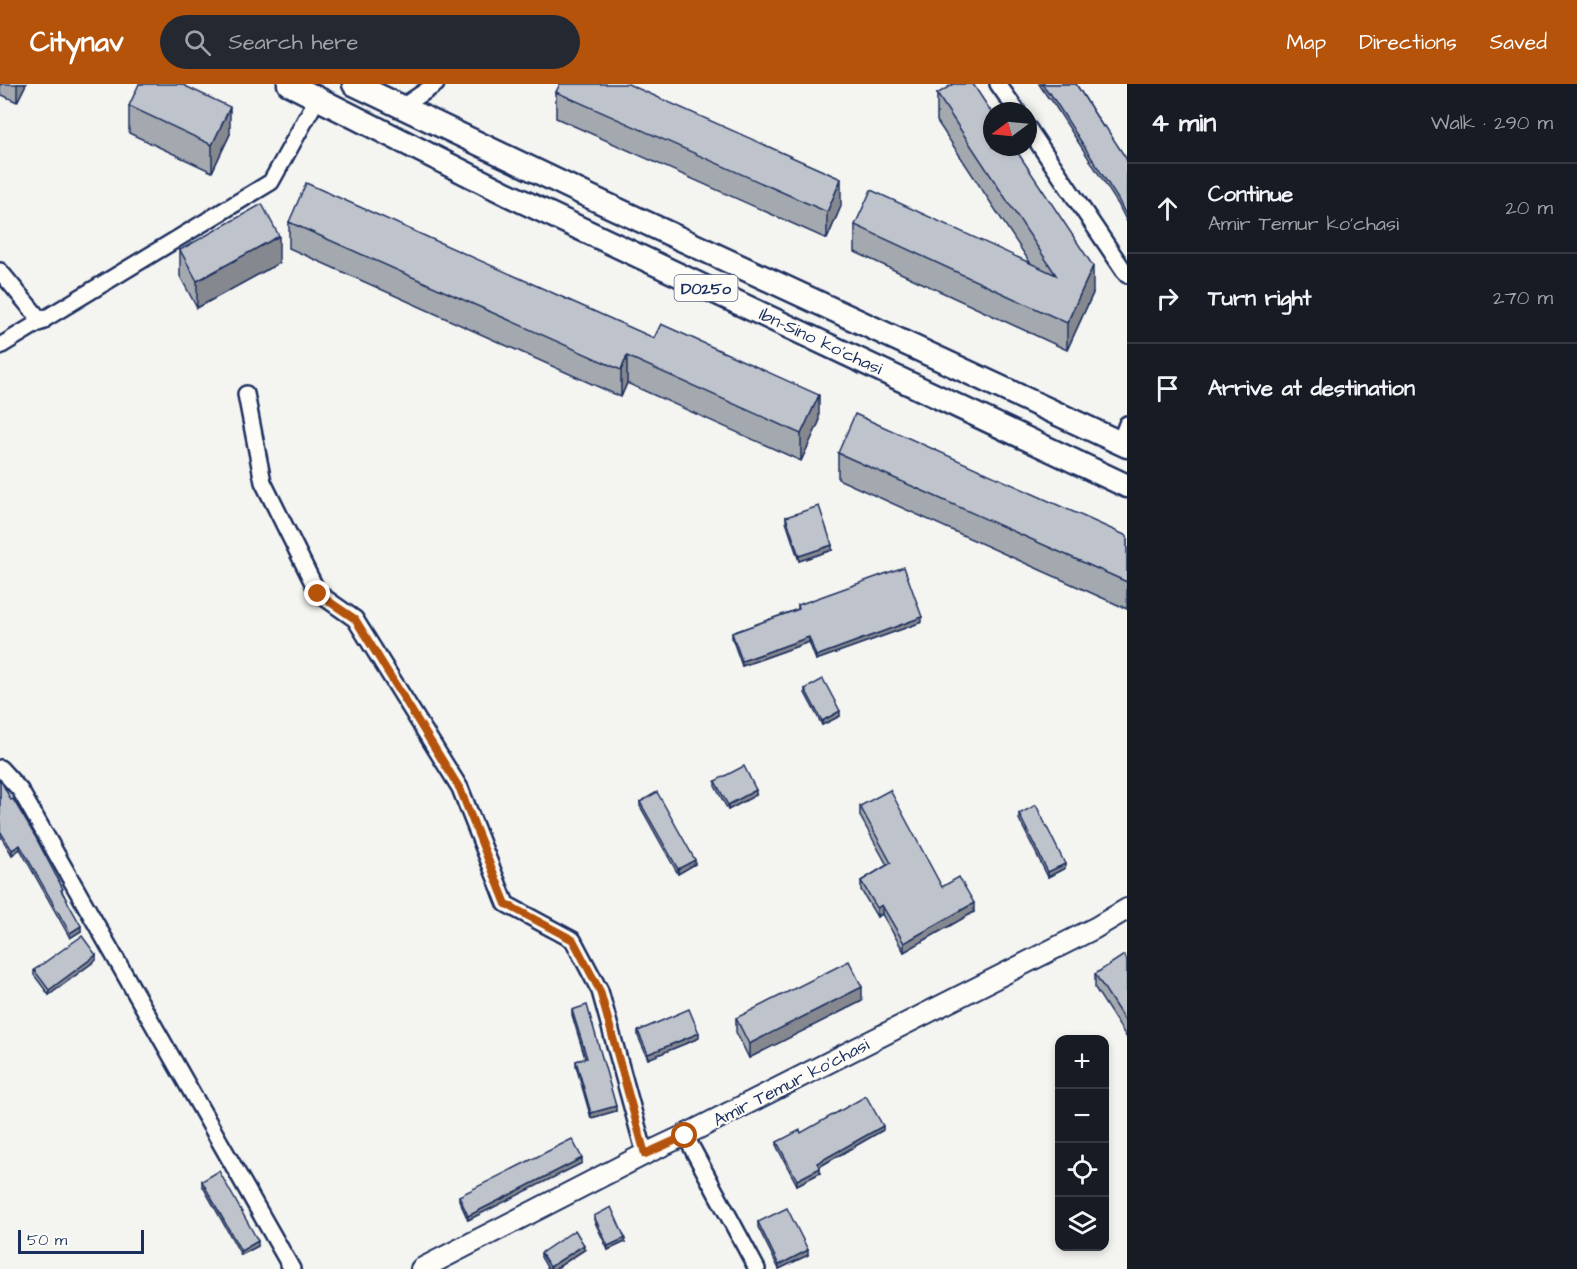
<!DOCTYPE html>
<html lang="en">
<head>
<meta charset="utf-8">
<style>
	:root { --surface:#171b24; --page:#242831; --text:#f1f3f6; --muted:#9ea1a6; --line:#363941; --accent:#b45309 }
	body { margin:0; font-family:"Architects Daughter",sans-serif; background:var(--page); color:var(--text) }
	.controls { position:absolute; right:18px; bottom:18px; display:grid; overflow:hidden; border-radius:12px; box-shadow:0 3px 9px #0003 }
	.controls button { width:54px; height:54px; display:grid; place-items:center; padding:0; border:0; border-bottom:2px solid var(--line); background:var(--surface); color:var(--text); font:30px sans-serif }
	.compass { position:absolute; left:983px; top:18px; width:54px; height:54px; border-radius:50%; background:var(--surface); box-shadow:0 3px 9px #0003; rotate:254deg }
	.scale { position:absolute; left:18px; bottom:15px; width:126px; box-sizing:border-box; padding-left:6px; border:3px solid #1b2f5e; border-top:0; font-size:16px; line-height:21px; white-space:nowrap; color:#1b2f5e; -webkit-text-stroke:4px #fdfcf7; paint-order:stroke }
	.stop { position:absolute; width:18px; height:18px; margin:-14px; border:4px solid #b45309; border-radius:50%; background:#fff }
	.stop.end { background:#b45309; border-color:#fff; box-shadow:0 2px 6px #0008 }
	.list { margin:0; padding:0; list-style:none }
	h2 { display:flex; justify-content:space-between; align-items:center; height:78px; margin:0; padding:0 24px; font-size:26px }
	h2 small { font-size:20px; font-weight:400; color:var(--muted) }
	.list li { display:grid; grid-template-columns:39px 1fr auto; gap:18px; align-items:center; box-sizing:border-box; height:90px; padding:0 24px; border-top:2px solid var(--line) }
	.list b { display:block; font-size:22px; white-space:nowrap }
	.list p { margin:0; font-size:20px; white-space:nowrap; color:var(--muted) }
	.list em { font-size:20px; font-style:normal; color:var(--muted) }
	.icon { flex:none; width:33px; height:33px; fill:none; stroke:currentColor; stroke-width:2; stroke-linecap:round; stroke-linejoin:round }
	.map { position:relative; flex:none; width:1127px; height:1185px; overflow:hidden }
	header { display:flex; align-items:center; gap:36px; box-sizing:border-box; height:84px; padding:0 30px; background:var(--accent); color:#fff }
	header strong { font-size:28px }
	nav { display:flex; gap:33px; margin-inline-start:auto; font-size:21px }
	.search { width:420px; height:54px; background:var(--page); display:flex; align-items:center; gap:15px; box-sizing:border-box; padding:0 21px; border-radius:33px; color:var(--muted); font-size:22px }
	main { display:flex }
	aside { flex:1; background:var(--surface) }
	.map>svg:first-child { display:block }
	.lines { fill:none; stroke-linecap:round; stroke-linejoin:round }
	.street-casing { stroke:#1b2f5e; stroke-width:20 }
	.secondary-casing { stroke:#1b2f5e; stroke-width:24 }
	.primary-casing { stroke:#1b2f5e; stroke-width:27 }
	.street { stroke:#fdfcf7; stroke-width:15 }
	.secondary { stroke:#fdfcf7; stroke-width:20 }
	.primary { stroke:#fdfcf7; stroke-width:22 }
	.wall { fill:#a4a8af; stroke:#1b2f5e; stroke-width:1.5 }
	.shaded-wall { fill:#86888f; stroke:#1b2f5e; stroke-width:1.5 }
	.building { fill:#bfc3cc; stroke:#1b2f5e; stroke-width:1.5 }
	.route { stroke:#b45309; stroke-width:8 }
	.labels { text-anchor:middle; stroke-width:4.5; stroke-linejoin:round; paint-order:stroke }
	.shield { fill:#fdfcf7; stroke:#5f6c8c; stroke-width:1.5 }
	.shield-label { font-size:16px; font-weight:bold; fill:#1b2f5e }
	.street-label { font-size:18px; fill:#1b2f5e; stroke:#fdfcf7 }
</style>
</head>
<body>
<header>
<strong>Citynav</strong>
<div class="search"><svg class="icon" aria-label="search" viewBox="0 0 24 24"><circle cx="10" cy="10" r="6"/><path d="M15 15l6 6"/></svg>Search here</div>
<nav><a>Map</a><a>Directions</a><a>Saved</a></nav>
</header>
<main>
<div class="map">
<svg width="1127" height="1185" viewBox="0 0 1127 1185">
	<rect width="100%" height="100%" fill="#f4f4f1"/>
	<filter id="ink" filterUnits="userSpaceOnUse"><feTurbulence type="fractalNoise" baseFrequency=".0167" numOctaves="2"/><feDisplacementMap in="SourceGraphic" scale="12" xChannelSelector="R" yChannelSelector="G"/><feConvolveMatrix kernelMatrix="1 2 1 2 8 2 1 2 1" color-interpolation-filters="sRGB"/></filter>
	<g filter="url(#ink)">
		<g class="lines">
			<defs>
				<g id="street">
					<polyline points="998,0 1017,27"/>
					<polyline points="402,23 436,0"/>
					<polyline points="1028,44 1127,191"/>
					<polyline points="0,187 42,238"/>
					<polyline points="0,262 271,98 317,15"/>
					<polyline points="246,310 263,398 318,509 355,535 460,704 506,820 573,856 600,907 645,1070"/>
					<polyline points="1120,358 1127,340"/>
					<polyline points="0,684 20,706 292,1185"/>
					<polyline points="685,1051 757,1185"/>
				</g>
				<polyline id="secondary" points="421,1185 645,1070 685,1051 1095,844 1127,825"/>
				<g id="primary">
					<polyline points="289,0 507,110 1127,402"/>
					<polyline points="354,0 601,118 1127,362"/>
				</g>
			</defs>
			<use href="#street" class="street-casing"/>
			<use href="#secondary" class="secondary-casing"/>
			<use href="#primary" class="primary-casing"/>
			<use href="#street" class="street"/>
			<use href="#secondary" class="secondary"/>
			<use href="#primary" class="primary"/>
		</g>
		<g class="wall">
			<polygon points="0,0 26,0 17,18 0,10"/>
			<polygon points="1039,0 1076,0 1103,43 1127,76 1127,138 1118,120 1050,14 1049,15"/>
			<polygon points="556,8 841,122 827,155 556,34"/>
			<polygon points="937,10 1093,209 1067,266 855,168 855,141 1031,180 937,37"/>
			<polygon points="129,22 230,50 212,88 129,49"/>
			<polygon points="289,138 819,338 801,377 627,299 621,313 289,164"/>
			<polygon points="180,166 279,179 197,224 180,192"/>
			<polygon points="838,369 1127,452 1127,525 838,395"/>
			<polygon points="786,433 832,466 799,477 786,438"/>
			<polygon points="798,521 922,538 816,576 809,558 742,582 732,554 732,549 798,525"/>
			<polygon points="805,605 840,632 822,641 805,609"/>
			<polygon points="0,695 11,716 63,809 81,847 70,854 20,765 12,771 0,751"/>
			<polygon points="715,697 756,711 728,726 715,702"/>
			<polygon points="640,718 695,780 678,790 640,722"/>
			<polygon points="860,722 942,803 974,828 904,868 882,830 877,833 861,806 861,797 887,781 860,732"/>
			<polygon points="1019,730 1065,784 1048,793 1019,735"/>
			<polygon points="96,876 49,911 34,891 34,886"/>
			<polygon points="1127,876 1127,954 1095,904 1095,890"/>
			<polygon points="862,917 749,974 736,948 736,934"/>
			<polygon points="572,926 616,1027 591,1034 576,982 576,977 585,974 572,931"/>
			<polygon points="638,947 699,954 648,975 638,952"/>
			<polygon points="883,1046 819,1083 820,1089 797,1101 777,1063 777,1058 801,1049"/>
			<polygon points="582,1079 468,1136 459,1116 459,1112"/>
			<polygon points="202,1097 258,1162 241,1171 202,1101"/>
			<polygon points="594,1132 625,1158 608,1166 594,1136"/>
			<polygon points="758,1138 808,1171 779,1185 758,1143"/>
			<polygon points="584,1166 555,1185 548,1185 541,1173 541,1169"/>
		</g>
		<g class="shaded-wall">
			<polygon points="17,0 26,0 17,18"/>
			<polygon points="230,23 230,50 212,88 212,61"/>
			<polygon points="841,95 841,122 827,155 827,128"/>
			<polygon points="279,152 279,179 197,224 197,197"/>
			<polygon points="1093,182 1093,209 1067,266 1067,239"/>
			<polygon points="627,272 627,299 621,313 621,286"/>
			<polygon points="819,311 819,338 801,377 801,350"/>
			<polygon points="832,461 832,466 799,477 799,472"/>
			<polygon points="922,533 922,538 816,576 816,572"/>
			<polygon points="809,553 809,558 742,582 742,577"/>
			<polygon points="840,627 840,632 822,641 822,637"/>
			<polygon points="756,706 756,711 728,726 728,721"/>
			<polygon points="20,761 20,765 12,771 12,766"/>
			<polygon points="695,776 695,780 678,790 678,785"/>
			<polygon points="1065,780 1065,784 1048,793 1048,788"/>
			<polygon points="974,819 974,828 904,868 904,859"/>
			<polygon points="882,821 882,830 877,833 877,824"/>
			<polygon points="81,842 81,847 70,854 70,849"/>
			<polygon points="96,871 96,876 49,911 49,906"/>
			<polygon points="862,903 862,917 749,974 749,960"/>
			<polygon points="699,949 699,954 648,975 648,970"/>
			<polygon points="616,1022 616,1027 591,1034 591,1029"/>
			<polygon points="883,1042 883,1046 817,1084 817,1079"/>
			<polygon points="582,1074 582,1079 468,1136 468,1132"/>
			<polygon points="820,1084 820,1089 797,1101 797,1096"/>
			<polygon points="625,1154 625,1158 608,1166 608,1162"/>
			<polygon points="258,1157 258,1162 241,1171 241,1167"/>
			<polygon points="584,1161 584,1166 555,1185 550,1185 550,1183"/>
			<polygon points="808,1166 808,1171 779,1185 779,1181"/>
		</g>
		<g class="building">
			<polygon points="139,0 181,0 230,23 212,61 129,22"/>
			<polygon points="560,0 628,0 841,95 827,128 556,8"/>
			<polygon points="953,0 973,0 992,29 992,63 1014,63 1093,182 1067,239 855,141 871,106 1056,191 937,10"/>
			<polygon points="1042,0 1076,0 1103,43 1105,42 1127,76 1127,133 1118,115 1050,9 1049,10"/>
			<polygon points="306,99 654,254 661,240 819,311 801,350 627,272 621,286 289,138"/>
			<polygon points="262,120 279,152 197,197 180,166"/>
			<polygon points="855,330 1127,452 1127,498 838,369"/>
			<polygon points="819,422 832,461 799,472 786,433"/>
			<polygon points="904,483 922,533 816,572 809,553 742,577 732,549 799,525 798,521"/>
			<polygon points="823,595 840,627 822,637 805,605"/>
			<polygon points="744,682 756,706 728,721 715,697"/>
			<polygon points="0,695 11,716 13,715 35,752 63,805 61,806 81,842 70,849 20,761 12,766 0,747"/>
			<polygon points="890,706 942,803 959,793 974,819 904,859 882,821 877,824 861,797 891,779 860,722"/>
			<polygon points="657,708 695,776 678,785 640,718"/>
			<polygon points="1036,721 1065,780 1048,788 1019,730"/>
			<polygon points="82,852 96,871 49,906 34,886"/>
			<polygon points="1124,871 1127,876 1127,940 1095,890"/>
			<polygon points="849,877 862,903 749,960 736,934"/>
			<polygon points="587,921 616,1022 591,1029 576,977 587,974 572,926"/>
			<polygon points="689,925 699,949 648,970 638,947"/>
			<polygon points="866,1012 883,1042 817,1079 820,1084 797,1096 777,1058 800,1046 801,1049"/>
			<polygon points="572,1055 582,1074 468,1132 459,1112"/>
			<polygon points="219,1087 258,1157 241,1167 202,1097"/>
			<polygon points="611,1123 625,1154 608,1162 594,1132"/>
			<polygon points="787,1124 808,1166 779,1181 758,1138"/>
			<polygon points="575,1146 584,1161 550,1183 541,1169"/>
		</g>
	</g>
	<g class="lines" filter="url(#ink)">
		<polyline class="route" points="318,510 355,535 460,705 506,820 573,856 600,907 645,1070 685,1052"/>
	</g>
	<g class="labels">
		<rect class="shield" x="674.5" y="191" width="63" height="26" rx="4.5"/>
		<g class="shield-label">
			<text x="706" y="210">D025o</text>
		</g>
		<g class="street-label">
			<text transform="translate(821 257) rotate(25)" y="6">Ibn-Sino ko'chasi</text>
			<text transform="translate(791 998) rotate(-27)" y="6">Amir Temur ko'chasi</text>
		</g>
	</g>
</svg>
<div class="controls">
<button>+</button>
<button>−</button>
<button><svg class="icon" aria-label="locate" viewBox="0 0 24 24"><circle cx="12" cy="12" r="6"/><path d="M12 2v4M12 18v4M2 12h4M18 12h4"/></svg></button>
<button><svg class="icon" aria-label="layers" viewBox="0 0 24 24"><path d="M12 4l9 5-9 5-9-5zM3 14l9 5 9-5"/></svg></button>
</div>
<svg class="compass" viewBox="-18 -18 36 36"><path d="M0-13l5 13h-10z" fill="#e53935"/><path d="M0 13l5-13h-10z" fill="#9ea1a6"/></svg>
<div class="scale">50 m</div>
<div class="stop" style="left:685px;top:1052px"></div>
<div class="stop end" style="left:318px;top:510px"></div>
</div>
<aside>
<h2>4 min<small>Walk · 290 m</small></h2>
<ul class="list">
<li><svg class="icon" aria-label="ahead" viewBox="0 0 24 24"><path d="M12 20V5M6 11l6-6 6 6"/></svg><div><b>Continue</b><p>Amir Temur ko'chasi</p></div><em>20 m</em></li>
<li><svg class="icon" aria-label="right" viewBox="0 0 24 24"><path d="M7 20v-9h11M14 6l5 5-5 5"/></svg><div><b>Turn right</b></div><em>270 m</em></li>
<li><svg class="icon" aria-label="arrive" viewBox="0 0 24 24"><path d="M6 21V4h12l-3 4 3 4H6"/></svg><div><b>Arrive at destination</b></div></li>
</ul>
</aside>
</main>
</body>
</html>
